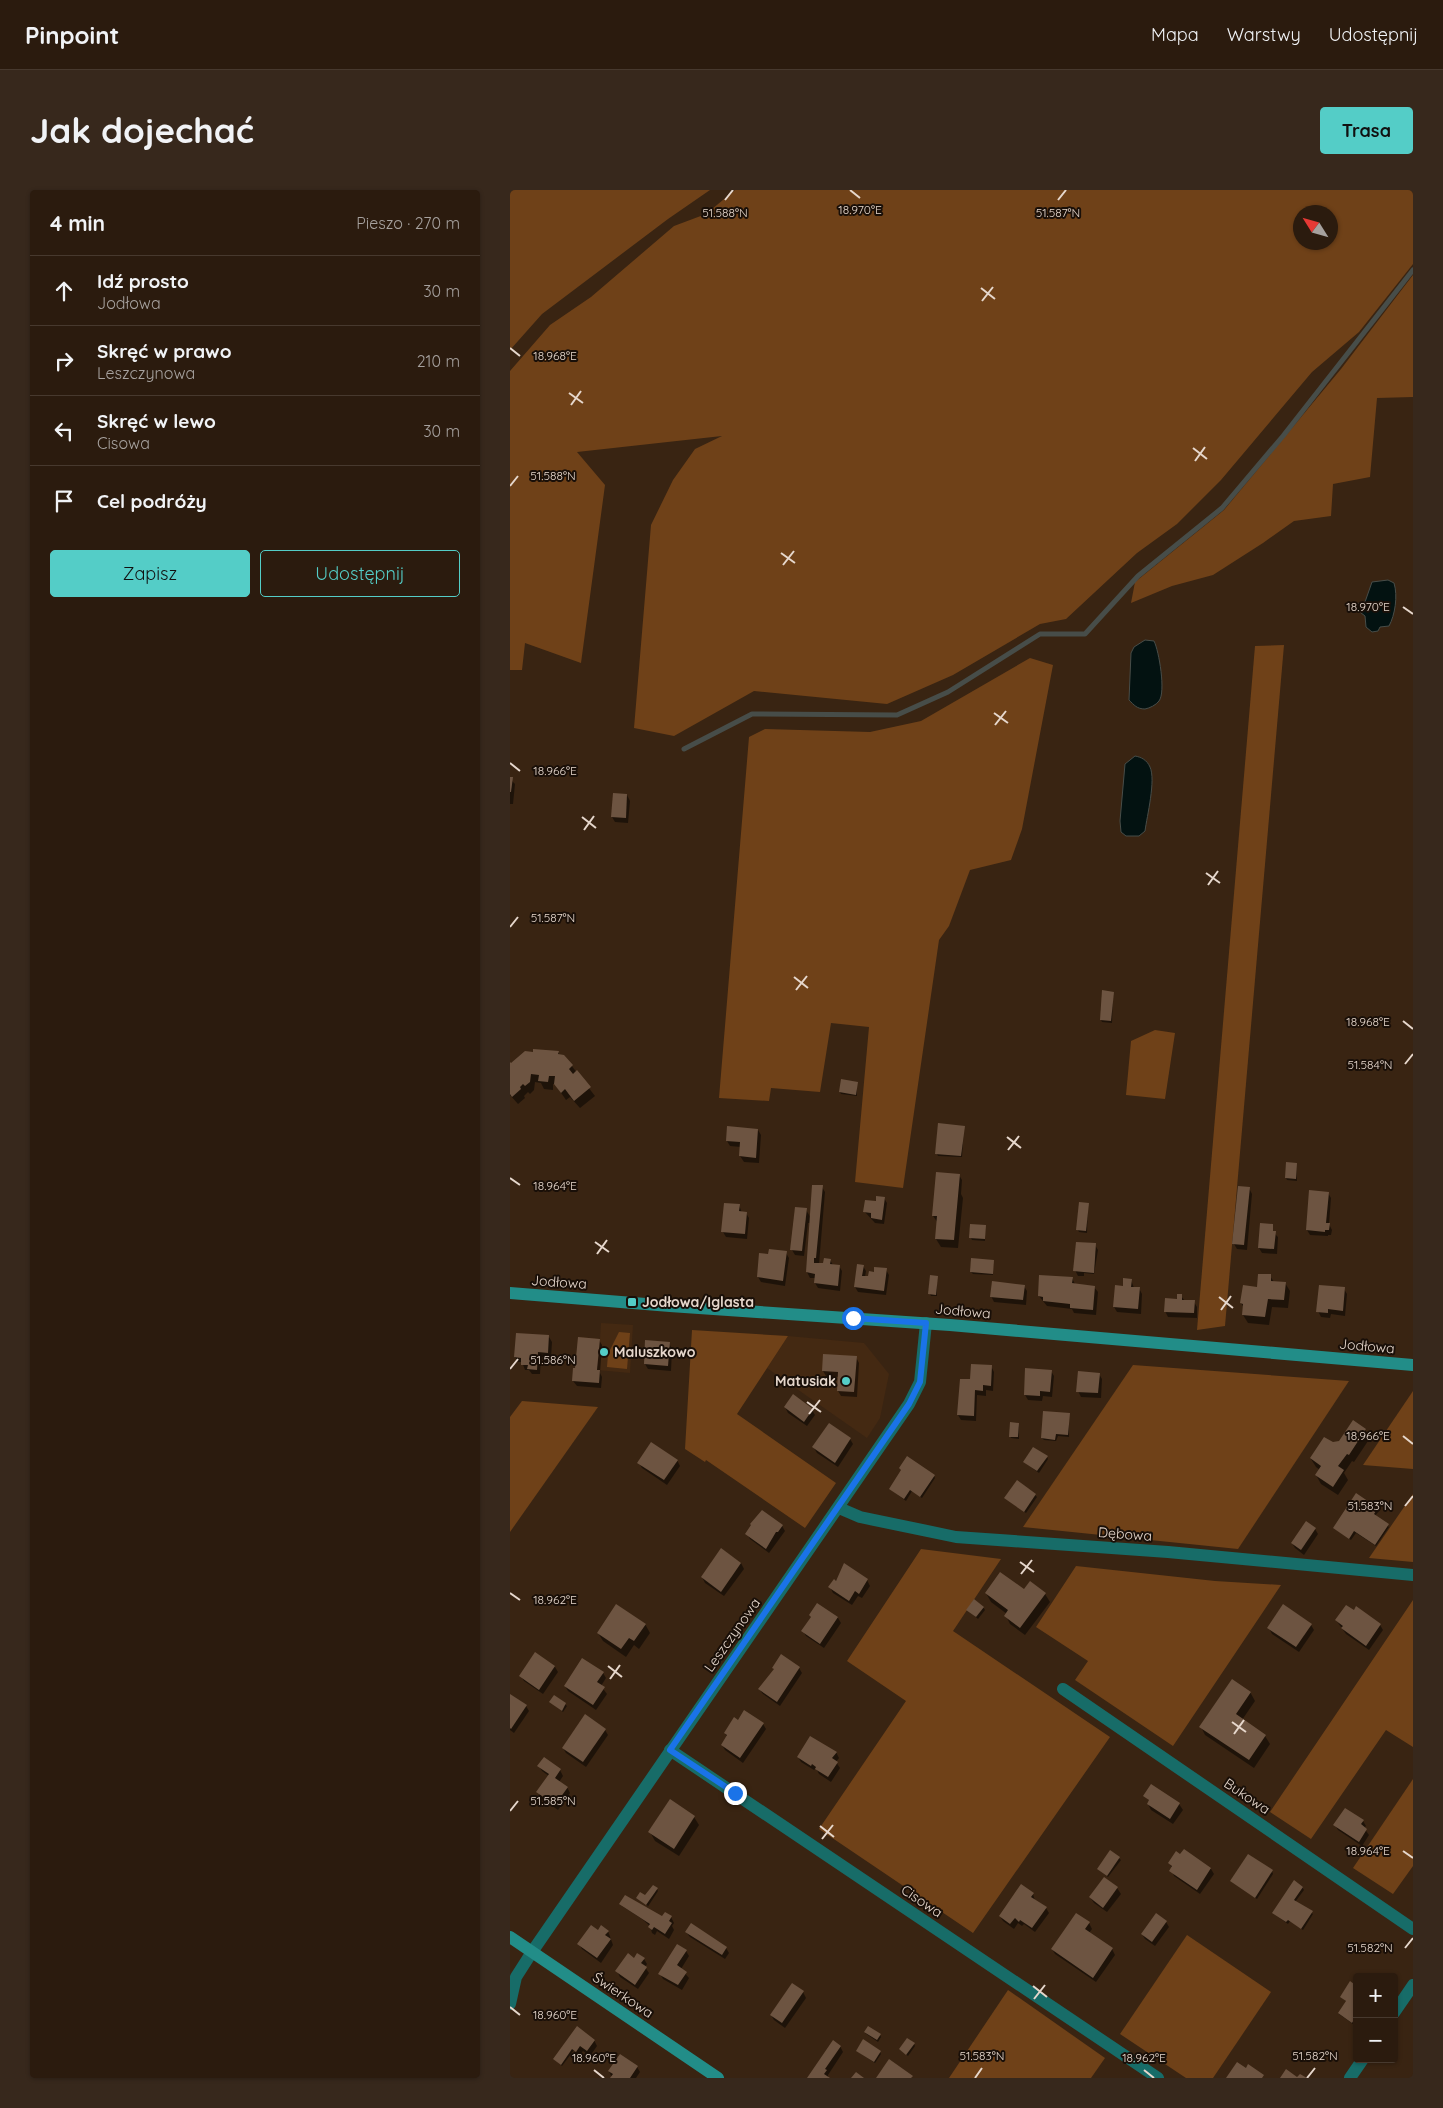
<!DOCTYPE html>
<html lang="pl">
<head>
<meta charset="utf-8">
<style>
	:root { --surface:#2b1b0e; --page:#37281c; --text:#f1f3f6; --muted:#a6a19e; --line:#47392e; --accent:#54cdc7 }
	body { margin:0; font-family:Quicksand,sans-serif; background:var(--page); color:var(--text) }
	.controls { position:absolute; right:15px; bottom:15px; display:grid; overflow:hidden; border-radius:5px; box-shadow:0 1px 4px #0004 }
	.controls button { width:45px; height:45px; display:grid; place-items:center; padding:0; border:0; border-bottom:1px solid var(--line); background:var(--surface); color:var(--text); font:25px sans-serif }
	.compass { position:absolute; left:783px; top:15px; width:45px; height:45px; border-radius:50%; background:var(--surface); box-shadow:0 1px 4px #0004; rotate:307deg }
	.stop { position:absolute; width:15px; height:15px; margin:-11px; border:4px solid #1a73e8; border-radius:50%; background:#fff }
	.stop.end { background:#1a73e8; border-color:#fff; box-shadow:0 1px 5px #0008 }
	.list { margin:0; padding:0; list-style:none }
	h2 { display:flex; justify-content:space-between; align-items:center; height:65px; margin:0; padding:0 20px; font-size:21px }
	h2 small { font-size:16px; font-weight:400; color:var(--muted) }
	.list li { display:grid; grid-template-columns:32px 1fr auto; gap:15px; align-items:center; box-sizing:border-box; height:70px; padding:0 20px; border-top:1px solid var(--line) }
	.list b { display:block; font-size:19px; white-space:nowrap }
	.list p { margin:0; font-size:16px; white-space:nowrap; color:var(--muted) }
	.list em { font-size:16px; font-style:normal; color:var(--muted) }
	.actions { display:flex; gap:10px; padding:15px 20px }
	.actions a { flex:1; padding:11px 0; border:1px solid var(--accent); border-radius:5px; text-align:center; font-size:18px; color:var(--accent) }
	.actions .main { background:var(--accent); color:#111 }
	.icon { flex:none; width:28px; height:28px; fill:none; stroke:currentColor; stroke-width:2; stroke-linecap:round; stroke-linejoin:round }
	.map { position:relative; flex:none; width:903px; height:1888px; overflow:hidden; border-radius:5px }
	header { display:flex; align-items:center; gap:30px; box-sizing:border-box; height:70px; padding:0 25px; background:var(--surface); border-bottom:1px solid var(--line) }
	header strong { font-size:24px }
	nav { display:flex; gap:28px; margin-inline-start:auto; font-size:18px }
	.intro { display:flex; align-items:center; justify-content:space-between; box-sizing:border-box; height:120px; padding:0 30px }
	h1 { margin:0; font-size:35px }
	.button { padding:12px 22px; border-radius:5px; background:var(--accent); color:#111; font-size:18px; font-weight:700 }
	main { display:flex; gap:30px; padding:0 30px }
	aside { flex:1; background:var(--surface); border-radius:5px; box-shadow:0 1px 4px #0004 }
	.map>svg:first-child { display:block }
	.built { fill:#442912 }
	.green { fill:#6f4118; fill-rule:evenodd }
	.water { fill:#031211; stroke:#474d49 }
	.shadow { fill:#0007 }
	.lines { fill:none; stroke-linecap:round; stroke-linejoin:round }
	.stream { stroke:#474d49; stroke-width:5 }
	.building { fill:#6d5441 }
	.street { stroke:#176c68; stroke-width:12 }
	.secondary { stroke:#228d88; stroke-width:12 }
	.route { stroke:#1a73e8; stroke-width:6 }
	.ticks { fill:none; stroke:#e6d7cc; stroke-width:2 }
	.poi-dot { fill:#54cdc7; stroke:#190f08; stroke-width:2 }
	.labels { text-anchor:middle; stroke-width:4; stroke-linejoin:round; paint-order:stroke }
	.street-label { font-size:14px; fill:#e6d7cc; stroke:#190f08 }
	.poi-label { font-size:14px; font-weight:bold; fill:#e6d7cc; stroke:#190f08; text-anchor:start }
	.ticks-label { font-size:12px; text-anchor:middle; fill:#e6d7cc; stroke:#190f08; stroke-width:4; stroke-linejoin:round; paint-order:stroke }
</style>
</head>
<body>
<header>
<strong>Pinpoint</strong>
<nav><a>Mapa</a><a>Warstwy</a><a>Udostępnij</a></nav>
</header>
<div class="intro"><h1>Jak dojechać</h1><a class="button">Trasa</a></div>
<main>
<aside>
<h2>4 min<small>Pieszo · 270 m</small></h2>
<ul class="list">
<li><svg class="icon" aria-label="ahead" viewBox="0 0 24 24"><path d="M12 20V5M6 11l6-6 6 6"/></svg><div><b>Idź prosto</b><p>Jodłowa</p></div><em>30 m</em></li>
<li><svg class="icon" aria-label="right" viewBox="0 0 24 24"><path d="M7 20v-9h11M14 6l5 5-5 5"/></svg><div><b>Skręć w prawo</b><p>Leszczynowa</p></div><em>210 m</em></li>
<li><svg class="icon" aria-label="left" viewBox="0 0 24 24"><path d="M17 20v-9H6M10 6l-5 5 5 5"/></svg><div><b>Skręć w lewo</b><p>Cisowa</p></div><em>30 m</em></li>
<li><svg class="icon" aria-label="arrive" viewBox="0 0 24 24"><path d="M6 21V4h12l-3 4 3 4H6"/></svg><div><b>Cel podróży</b></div></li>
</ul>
<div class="actions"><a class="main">Zapisz</a><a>Udostępnij</a></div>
</aside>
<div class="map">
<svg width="903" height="1888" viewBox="0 0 903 1888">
	<rect width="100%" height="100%" fill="#392412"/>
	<g class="built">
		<polygon points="91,1133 123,1135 120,1183 87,1180 88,1176 66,1174 68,1147 90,1149"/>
		<polygon points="278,1146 354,1153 379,1184 370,1228 357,1248 257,1178"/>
	</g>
	<g class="green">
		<polygon points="0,0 200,0 158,29 32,124 0,160"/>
		<path d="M225 0H903V74L849 142 802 182 711 290 667 334 627 363 556 429 530 434 443 485 377 514 244 501 164 546 124 538 141 335 163 290 185 259 212 246 67 262 95 295 71 473 15 453 12 480H0V181L40 135 81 107 164 36 196 24ZM821 22V52H791V22Z"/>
		<polygon points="903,85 903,207 867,208 860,287 823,294 821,326 784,331 753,353 703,385 662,396 621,413 625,392 714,320 831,179"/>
		<polygon points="774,455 715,1136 687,1140 745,456"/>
		<polygon points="520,468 543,475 512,639 501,670 460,680 439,736 429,750 393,998 345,992 359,837 321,833 310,902 261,898 259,911 209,908 239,547 255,539 360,542 411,531"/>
		<polygon points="645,840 665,843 655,909 616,905 621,851"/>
		<polygon points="182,1140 278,1146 227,1224 326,1293 295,1338 196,1270 195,1272 175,1259"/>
		<polygon points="109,1142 120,1143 117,1179 97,1177 98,1164"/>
		<polygon points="623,1175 839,1191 728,1359 513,1337"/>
		<polygon points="903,1201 903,1279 853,1275"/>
		<polygon points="12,1211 88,1217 0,1342 0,1227"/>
		<polygon points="903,1304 903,1372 859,1368"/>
		<polygon points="411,1359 491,1369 443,1441 600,1547 463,1743 309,1639 396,1511 337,1471"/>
		<polygon points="566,1376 705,1391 771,1395 663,1556 565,1490 578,1471 526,1437"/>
		<polygon points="903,1410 903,1557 876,1540 801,1649 760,1622"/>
		<polygon points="903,1589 903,1676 883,1704 843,1678"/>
		<polygon points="677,1745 761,1802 703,1888 676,1888 610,1844"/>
		<polygon points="498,1800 595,1868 581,1888 439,1888"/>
	</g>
	<g class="water">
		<path d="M878 390 884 393C888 406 885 425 879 436L870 437 868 441 862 442 856 437 855 426 846 419V414L855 412 862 392Z"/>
		<path d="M635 450 644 451C649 461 656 502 649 511 646 515 640 518 635 519 627 519 624 515 619 510L621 463 624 457Z"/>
		<path d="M625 566C631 567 637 570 640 577 646 590 637 626 635 641L629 646H616L611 642 610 631 615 574Z"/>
	</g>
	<g class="shadow">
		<polygon points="0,589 5,594 3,614 0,614"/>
		<polygon points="117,605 120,611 118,633 105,632 102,627"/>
		<polygon points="603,803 602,833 592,832 591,830"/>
		<polygon points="48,862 50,866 54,866 85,906 70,918 60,907 56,910 45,894 43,894 43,900 34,899 31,893 25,892 24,900 20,904 18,902 14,906 15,908 8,914 0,905 0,874"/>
		<polygon points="347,893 347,906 331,904 330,902"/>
		<polygon points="454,937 452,967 428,966 427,964"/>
		<polygon points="248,940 251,945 249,973 234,972 230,966 231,957 220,956 217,951"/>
		<polygon points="786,974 787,991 777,990 776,988"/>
		<polygon points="449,985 452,990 451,1004 453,1008 448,1058 431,1057 426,1049 428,1033 423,1026"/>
		<polygon points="312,997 315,1002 309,1074 314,1074 320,1070 323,1075 329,1076 332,1081 330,1101 308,1098 305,1093 306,1088 300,1088 297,1082 300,1033 298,1033 294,1066 285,1065 282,1060 296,1020 301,1028"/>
		<polygon points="739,998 742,1004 737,1060 727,1059 724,1054"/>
		<polygon points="818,1003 821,1008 819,1034 822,1040 821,1045 818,1045 818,1046 800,1045 797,1040"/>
		<polygon points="374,1008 377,1013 374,1034 365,1033 354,1021"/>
		<polygon points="578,1014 577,1043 569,1042 568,1040"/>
		<polygon points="229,1015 232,1023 236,1023 239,1028 237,1049 216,1047 213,1042"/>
		<polygon points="762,1035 763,1042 768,1047 767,1064 752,1063 749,1058"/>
		<polygon points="475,1036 475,1051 462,1050 461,1048"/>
		<polygon points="585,1055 588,1060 584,1084 574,1083 574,1086 568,1086 565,1080"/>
		<polygon points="276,1063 279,1068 275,1096 251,1092 248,1087 251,1065"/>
		<polygon points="483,1071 483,1085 463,1084 461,1082"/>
		<polygon points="353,1076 356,1081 355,1087 359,1088 376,1080 379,1085 376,1105 348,1102 345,1097"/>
		<polygon points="530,1086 562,1088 565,1094 584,1097 588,1102 586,1125 564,1123 562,1119 537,1116 529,1106"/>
		<polygon points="760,1086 764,1092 775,1093 780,1101 778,1118 762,1117 759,1135 738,1133 733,1125 734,1118 731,1113"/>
		<polygon points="427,1087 427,1106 421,1106 420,1104"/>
		<polygon points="621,1090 624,1098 629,1098 632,1104 631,1124 607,1122 604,1117 614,1097"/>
		<polygon points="514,1096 517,1101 516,1115 484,1112 481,1106"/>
		<polygon points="834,1099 837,1104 835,1126 821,1124 820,1128 811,1127 808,1121"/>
		<polygon points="671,1106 675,1111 684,1112 687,1117 687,1128 658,1127 655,1121"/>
		<polygon points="39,1147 42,1152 41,1168 31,1167 30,1184 22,1184 19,1180 15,1180 12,1172 8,1172 5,1167"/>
		<polygon points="89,1150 92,1155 90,1183 92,1187 91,1198 67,1196 63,1191 67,1179"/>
		<polygon points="159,1153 162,1159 161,1181 138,1179 135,1174"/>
		<polygon points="346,1167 349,1173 347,1207 331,1206 328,1201 329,1187 316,1186 313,1181"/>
		<polygon points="481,1176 484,1182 483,1201 476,1200 476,1206 467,1205 466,1231 451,1230 448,1225 461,1191"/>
		<polygon points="541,1181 544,1186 542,1207 533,1206 532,1211 518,1210 515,1205"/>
		<polygon points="589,1184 592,1189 591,1208 571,1207 568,1201"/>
		<polygon points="275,1217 302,1220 305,1225 297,1236 278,1223"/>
		<polygon points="559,1225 559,1247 548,1246 546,1251 534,1250 532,1248"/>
		<polygon points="844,1232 855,1240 860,1248 844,1272 842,1271 834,1283 838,1290 828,1305 811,1294 806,1285 810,1280 806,1277 801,1269 822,1254 830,1252"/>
		<polygon points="509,1234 509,1249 501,1248 500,1246"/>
		<polygon points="340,1249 343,1254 328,1277 307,1263 304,1258"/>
		<polygon points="537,1267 538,1269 529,1283 514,1272"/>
		<polygon points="167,1270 170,1276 157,1295 132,1278 129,1273"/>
		<polygon points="424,1286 425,1288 412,1308 402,1301 396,1311 380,1299"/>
		<polygon points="525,1305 527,1307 516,1323 496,1308"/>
		<polygon points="867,1319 869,1321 865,1326 879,1337 866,1356 846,1343 841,1350 824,1338"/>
		<polygon points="797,1333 805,1339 808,1344 794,1365 785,1358 782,1353"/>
		<polygon points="272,1336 275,1341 259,1363 240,1349 237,1344"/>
		<polygon points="231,1373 234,1379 214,1406 195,1393 192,1387"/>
		<polygon points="332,1384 357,1390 360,1396 352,1408 348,1406 342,1415 323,1403 320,1397"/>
		<polygon points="514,1401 535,1404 540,1412 515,1445 500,1434 496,1426 497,1424 481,1412 476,1403"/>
		<polygon points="307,1414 328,1428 331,1433 314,1458 296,1446 293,1441 302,1428"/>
		<polygon points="473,1417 475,1420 468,1429 458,1420"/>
		<polygon points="844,1422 870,1435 873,1440 859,1460 836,1444 826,1430"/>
		<polygon points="135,1434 140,1443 129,1459 124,1455 116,1467 93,1451 88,1443"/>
		<polygon points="801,1435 804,1440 789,1462 762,1444 759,1438"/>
		<polygon points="45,1477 48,1482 33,1504 14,1491 11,1486"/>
		<polygon points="289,1478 292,1483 270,1516 253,1504 249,1499 265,1480"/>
		<polygon points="93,1483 96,1488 91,1496 97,1504 86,1520 58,1501 55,1496"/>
		<polygon points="740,1502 745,1511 732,1530 755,1546 760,1554 744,1578 695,1545 691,1537"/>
		<polygon points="0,1505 16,1516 19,1521 4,1543 0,1540"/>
		<polygon points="45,1507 57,1516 53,1522 41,1512"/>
		<polygon points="76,1526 95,1540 98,1545 76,1577 56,1563 53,1558"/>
		<polygon points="228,1531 253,1534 256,1539 233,1573 215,1560 212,1555 217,1547 215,1543"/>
		<polygon points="326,1562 329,1568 326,1572 330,1578 321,1592 309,1584 306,1578 304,1580 291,1572 288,1567"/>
		<polygon points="34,1569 50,1580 53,1586 49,1592 57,1597 60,1603 48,1620 31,1608 28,1602 39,1586 32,1581 29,1576"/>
		<polygon points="642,1596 669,1614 673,1620 663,1634 641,1620 638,1614 640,1611 635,1606"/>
		<polygon points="184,1627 189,1635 169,1666 145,1651 140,1642"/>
		<polygon points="853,1631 856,1636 854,1638 859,1645 852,1656 828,1640 825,1635"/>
		<polygon points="601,1662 611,1670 598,1687 588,1679"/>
		<polygon points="660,1673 701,1679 704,1684 690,1704 664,1686"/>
		<polygon points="762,1681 763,1684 747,1709 722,1692"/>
		<polygon points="594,1688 607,1698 611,1704 597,1722 584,1713 580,1707"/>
		<polygon points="792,1697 794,1700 785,1712 803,1724 793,1740 780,1731 778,1734 763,1723"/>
		<polygon points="147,1699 148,1701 137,1718 152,1728 161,1727 164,1733 162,1736 164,1740 159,1749 147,1741 145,1745 142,1743 140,1736 132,1729 112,1716 135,1721 138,1716 127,1708 135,1707"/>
		<polygon points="523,1704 525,1711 536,1718 539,1723 525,1742 514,1734 512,1736 508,1733 504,1739 493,1731 490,1726"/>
		<polygon points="566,1724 579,1733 582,1739 579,1743 602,1759 605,1765 586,1792 545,1764 542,1759"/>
		<polygon points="656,1732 659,1737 645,1756 635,1749 632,1744"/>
		<polygon points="98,1741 103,1755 91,1773 72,1759 69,1754 88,1742"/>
		<polygon points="176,1742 216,1758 219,1763 215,1769 180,1747"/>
		<polygon points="176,1761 179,1766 171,1779 179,1788 172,1800 153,1789 150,1784"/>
		<polygon points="134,1769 137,1774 135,1777 139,1783 128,1799 110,1787 107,1781"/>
		<polygon points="847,1793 847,1829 843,1834 829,1824 837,1812 831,1807"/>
		<polygon points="293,1802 296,1808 275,1838 264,1830 261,1825"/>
		<polygon points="355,1843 370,1845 371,1847 368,1852"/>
		<polygon points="58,1849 84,1850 87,1856 80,1866 73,1861 69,1866 64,1860 52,1876 44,1869"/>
		<polygon points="404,1854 405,1856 398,1866 390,1859"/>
		<polygon points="330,1856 333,1862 318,1885 318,1888 298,1888"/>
		<polygon points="347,1861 370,1862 371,1864 365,1873"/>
		<polygon points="127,1877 130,1882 126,1888 102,1888 99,1881"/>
	</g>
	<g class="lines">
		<polyline class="stream" points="174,559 242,524 387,525 438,502 530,444 575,444 628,386 712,318 773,246 903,80"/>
	</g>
	<g class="building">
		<polygon points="0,587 3,587 1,602 0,602"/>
		<polygon points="103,603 117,604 116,628 101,627"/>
		<polygon points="592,800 604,802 601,831 590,830"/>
		<polygon points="23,859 49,861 48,864 54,865 63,875 59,879 63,884 67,880 81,897 64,911 55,899 51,903 44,894 45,886 39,886 38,892 28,891 29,885 21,884 20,892 15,896 13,894 10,897 11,899 2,907 0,904 0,872 1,873 15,861 23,862"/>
		<polygon points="331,889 348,892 346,905 329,902"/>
		<polygon points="428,933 455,936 451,966 425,964"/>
		<polygon points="217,936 248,939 246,968 229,966 230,952 216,951"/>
		<polygon points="776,972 787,973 786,989 775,988"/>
		<polygon points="426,982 450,984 444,1050 425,1049 427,1026 422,1026"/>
		<polygon points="302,995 313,995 306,1068 304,1068 304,1073 313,1073 314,1068 321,1069 320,1074 330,1075 328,1096 304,1093 305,1084 296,1082"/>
		<polygon points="728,996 740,997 734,1055 722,1054"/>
		<polygon points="799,1000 819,1002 816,1033 820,1033 819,1040 815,1040 815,1042 796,1040"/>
		<polygon points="366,1006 375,1007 372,1030 361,1028 361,1023 353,1022 355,1010 366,1011"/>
		<polygon points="569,1012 579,1013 576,1041 566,1040"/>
		<polygon points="214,1013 230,1014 229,1021 237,1022 235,1044 211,1042"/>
		<polygon points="285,1017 297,1018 292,1061 280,1060"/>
		<polygon points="750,1033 763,1034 763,1041 766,1041 764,1059 748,1058"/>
		<polygon points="460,1034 476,1035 475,1049 459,1048"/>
		<polygon points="566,1052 586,1053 584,1083 563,1081"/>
		<polygon points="259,1059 277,1061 273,1091 247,1087 249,1063 258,1064"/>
		<polygon points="461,1068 484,1070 483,1084 460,1082"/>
		<polygon points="347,1074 354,1075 352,1086 358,1086 359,1081 364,1082 364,1077 377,1078 374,1101 344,1097"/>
		<polygon points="748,1084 761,1084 761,1091 776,1092 774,1110 758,1109 755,1127 732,1125 733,1114 730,1113 733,1095 747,1097"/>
		<polygon points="420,1085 428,1086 426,1105 418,1104"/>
		<polygon points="529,1085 563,1087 562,1093 585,1096 583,1120 560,1118 560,1114 533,1111 533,1107 528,1106"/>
		<polygon points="613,1088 622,1089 621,1097 630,1097 628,1119 603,1117 605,1095 613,1096"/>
		<polygon points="482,1091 515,1095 513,1110 480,1107"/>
		<polygon points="809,1095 835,1097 833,1121 818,1119 818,1123 806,1122"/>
		<polygon points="667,1104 672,1104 672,1110 685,1110 684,1123 654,1122 655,1108 667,1109"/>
		<polygon points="6,1143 39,1145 38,1163 28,1162 27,1180 17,1179 18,1175 11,1175 11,1168 4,1167"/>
		<polygon points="68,1147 90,1149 87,1180 90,1180 89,1193 62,1191 63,1178 65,1178"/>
		<polygon points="135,1150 160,1152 158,1176 134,1174"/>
		<polygon points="313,1164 347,1166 344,1202 327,1201 328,1182 312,1181"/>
		<polygon points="461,1174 482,1175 481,1196 473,1195 473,1201 465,1200 464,1226 447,1225 450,1189 460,1189"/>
		<polygon points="515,1178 542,1180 540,1202 530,1201 530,1206 514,1205"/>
		<polygon points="568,1181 590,1183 588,1203 566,1202"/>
		<polygon points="283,1204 303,1219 294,1232 274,1217"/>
		<polygon points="533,1221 560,1223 558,1245 546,1244 545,1250 531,1248"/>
		<polygon points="843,1230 856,1239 839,1265 837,1264 828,1276 834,1280 823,1297 805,1285 811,1276 800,1268 814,1247 823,1252 829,1251"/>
		<polygon points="500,1232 509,1233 508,1247 499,1247"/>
		<polygon points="319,1233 341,1248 325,1273 302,1257"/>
		<polygon points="141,1252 168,1270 154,1290 127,1273"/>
		<polygon points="523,1257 538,1266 527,1281 513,1272"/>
		<polygon points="397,1266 425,1285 410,1307 400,1300 394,1309 379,1299 391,1280 389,1278"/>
		<polygon points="507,1290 526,1304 514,1322 494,1308"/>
		<polygon points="846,1303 868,1318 864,1324 879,1334 865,1355 844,1341 839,1349 823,1338"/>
		<polygon points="252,1320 273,1335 268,1342 266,1342 256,1359 235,1344 241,1335 240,1334"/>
		<polygon points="796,1331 806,1338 791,1360 781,1353"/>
		<polygon points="211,1358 231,1373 211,1402 191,1387"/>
		<polygon points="334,1373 358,1389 349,1404 345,1401 339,1411 318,1397 324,1389 326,1391"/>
		<polygon points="490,1382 514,1399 520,1391 536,1403 510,1438 494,1426 498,1420 475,1403"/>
		<polygon points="464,1409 474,1417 466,1427 456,1420"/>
		<polygon points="307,1413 328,1427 310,1454 291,1441 301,1427 299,1425"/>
		<polygon points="106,1414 136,1434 124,1451 119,1448 111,1459 87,1443"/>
		<polygon points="773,1414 802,1434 786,1457 757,1438"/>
		<polygon points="836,1415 844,1420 846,1416 871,1434 856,1456 831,1438 833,1436 825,1430"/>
		<polygon points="25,1462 45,1476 29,1500 9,1486"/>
		<polygon points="271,1464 290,1477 267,1512 248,1499 264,1479 262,1478"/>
		<polygon points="72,1468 94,1482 87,1492 95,1497 83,1515 54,1496"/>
		<polygon points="722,1489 741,1502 726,1524 756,1545 739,1570 689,1537"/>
		<polygon points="0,1504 17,1515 1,1539 0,1538"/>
		<polygon points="44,1505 56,1513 52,1521 39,1512"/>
		<polygon points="234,1520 254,1533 230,1568 211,1555 217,1545 214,1543 224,1527 228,1530"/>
		<polygon points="75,1524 96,1539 73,1572 52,1558"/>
		<polygon points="300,1546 327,1562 322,1568 328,1572 318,1587 305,1579 306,1577 302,1574 301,1576 287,1567"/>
		<polygon points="34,1567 51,1579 45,1588 58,1597 45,1615 26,1602 39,1584 27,1576"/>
		<polygon points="641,1594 670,1613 660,1629 637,1614 639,1610 633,1606"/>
		<polygon points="160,1609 185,1626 164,1659 138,1642"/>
		<polygon points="835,1618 854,1630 851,1634 857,1639 849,1652 823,1635"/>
		<polygon points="674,1659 701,1678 687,1700 659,1681 662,1676 658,1673 666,1661 670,1664"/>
		<polygon points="600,1660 610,1667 597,1686 587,1679"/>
		<polygon points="738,1664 763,1680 745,1708 720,1691"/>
		<polygon points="594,1687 608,1697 593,1718 579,1707"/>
		<polygon points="784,1690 793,1697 784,1710 803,1721 791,1739 778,1730 776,1732 762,1723"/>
		<polygon points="511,1694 524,1703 521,1707 537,1717 522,1738 510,1730 509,1732 505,1728 500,1734 489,1726"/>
		<polygon points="143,1695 148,1698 136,1715 126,1708 130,1702 135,1705"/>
		<polygon points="115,1705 152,1726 155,1722 162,1726 159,1731 162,1733 155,1744 144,1737 142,1740 138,1737 140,1734 109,1714"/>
		<polygon points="566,1723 580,1732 575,1739 603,1758 583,1788 541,1759"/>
		<polygon points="646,1723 657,1731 642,1752 631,1744"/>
		<polygon points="181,1733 217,1757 212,1765 175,1742"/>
		<polygon points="81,1735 88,1740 91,1735 99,1741 95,1745 101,1749 87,1768 67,1754"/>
		<polygon points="167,1754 177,1760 167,1775 177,1782 168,1795 148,1784"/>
		<polygon points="118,1763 124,1768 127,1763 135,1768 131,1773 137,1777 125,1795 105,1781"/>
		<polygon points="847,1790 847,1825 842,1833 828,1823 836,1811 830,1807 840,1791 844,1794"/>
		<polygon points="282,1793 294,1801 272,1833 260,1825"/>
		<polygon points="67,1836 85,1850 77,1861 70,1856 66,1862 62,1859 51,1875 43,1869"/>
		<polygon points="358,1836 371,1844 367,1850 354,1842"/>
		<polygon points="397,1848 405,1853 396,1865 389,1859"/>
		<polygon points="353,1849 371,1861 364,1872 346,1861"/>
		<polygon points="323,1850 331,1856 315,1879 317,1880 314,1884 320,1888 297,1888"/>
		<polygon points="110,1864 128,1876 120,1888 100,1888 103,1884 98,1881"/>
		<polygon points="379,1869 403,1886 401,1888 366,1888"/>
		<polygon points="727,1872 736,1878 738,1874 754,1885 752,1888 716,1888"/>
		<polygon points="776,1879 787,1887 790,1884 797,1888 770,1888"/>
		<polygon points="346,1882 354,1888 341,1888"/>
	</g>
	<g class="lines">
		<g class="street">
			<polyline points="329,1318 350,1327 446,1347 658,1362 903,1385"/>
			<polyline points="553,1499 903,1739"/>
			<polyline points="160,1560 648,1888"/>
			<polyline points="0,1814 6,1787 22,1762 399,1214 410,1192 416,1133"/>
			<polyline points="884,1823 903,1795"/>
			<polyline points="840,1888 853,1869"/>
		</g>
		<g class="secondary">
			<polyline points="0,1103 160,1116 440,1135 903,1175"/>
			<polyline points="0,1747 208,1888"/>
		</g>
	</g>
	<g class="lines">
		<polyline class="route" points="225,1603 160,1560 399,1214 410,1192 416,1133 343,1128"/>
	</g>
	<path class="ticks" d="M340 0 350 8M215 10 223 0M548 10 556 0M471 98 485 109M472 111 483 97M0 158 10 166M59 203 73 213M61 215 71 201M683 258 697 269M685 271 695 257M0 296 8 286M271 363 285 373M273 375 284 361M893 417 903 424M484 523 498 533M485 535 496 521M0 573 10 581M72 627 86 638M74 640 84 626M696 683 710 693M698 695 708 681M0 737 8 727M284 787 298 798M286 800 297 786M893 831 903 839M895 874 903 864M497 947 511 958M498 960 509 946M0 988 10 995M85 1052 99 1062M87 1064 97 1050M709 1107 723 1118M711 1120 721 1106M0 1179 8 1169M297 1212 311 1222M299 1224 310 1210M893 1246 903 1254M895 1316 903 1306M510 1372 524 1382M511 1384 522 1370M0 1403 10 1410M98 1476 112 1487M100 1489 110 1475M722 1532 736 1542M724 1544 734 1530M0 1621 8 1611M310 1636 324 1647M312 1649 323 1635M893 1661 903 1668M895 1758 903 1748M523 1796 537 1807M524 1809 535 1795M0 1817 10 1825M84 1880 94 1888M634 1880 644 1888M465 1888 472 1878M797 1888 805 1878"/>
	<g class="poi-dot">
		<rect x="117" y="1107" width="10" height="10" rx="2.5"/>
		<circle cx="94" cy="1162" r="5"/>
		<circle cx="336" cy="1191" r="5"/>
	</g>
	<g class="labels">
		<g class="street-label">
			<text transform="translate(49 1092) rotate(4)" y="5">Jodłowa</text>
			<text transform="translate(453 1121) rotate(5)" y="5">Jodłowa</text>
			<text transform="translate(857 1156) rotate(5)" y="5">Jodłowa</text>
			<text transform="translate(615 1344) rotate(4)" y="5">Dębowa</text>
			<text transform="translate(222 1445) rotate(-55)" y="5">Leszczynowa</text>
			<text transform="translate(737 1606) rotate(34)" y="5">Bukowa</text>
			<text transform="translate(412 1711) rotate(34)" y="5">Cisowa</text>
			<text transform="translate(113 1805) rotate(34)" y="5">Świerkowa</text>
		</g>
		<g class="poi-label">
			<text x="132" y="1117">Jodłowa/Iglasta</text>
			<text x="104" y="1167">Maluszkowo</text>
			<text x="326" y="1196" text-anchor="end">Matusiak</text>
		</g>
	</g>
	<g class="ticks-label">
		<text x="350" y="24">18.970°E</text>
		<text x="215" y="27">51.588°N</text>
		<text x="548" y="27">51.587°N</text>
		<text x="45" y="170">18.968°E</text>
		<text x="43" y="290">51.588°N</text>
		<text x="858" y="421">18.970°E</text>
		<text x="45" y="585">18.966°E</text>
		<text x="43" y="732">51.587°N</text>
		<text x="858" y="836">18.968°E</text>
		<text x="860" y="879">51.584°N</text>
		<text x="45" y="1000">18.964°E</text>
		<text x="43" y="1174">51.586°N</text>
		<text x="858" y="1250">18.966°E</text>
		<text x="860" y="1320">51.583°N</text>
		<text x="45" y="1414">18.962°E</text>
		<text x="43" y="1615">51.585°N</text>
		<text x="858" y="1665">18.964°E</text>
		<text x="860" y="1762">51.582°N</text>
		<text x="45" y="1829">18.960°E</text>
		<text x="472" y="1870">51.583°N</text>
		<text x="805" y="1870">51.582°N</text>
		<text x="84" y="1872">18.960°E</text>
		<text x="634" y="1872">18.962°E</text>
	</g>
</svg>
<div class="controls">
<button>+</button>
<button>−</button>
</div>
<svg class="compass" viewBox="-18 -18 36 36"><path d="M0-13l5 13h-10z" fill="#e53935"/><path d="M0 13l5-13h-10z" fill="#a6a19e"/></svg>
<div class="stop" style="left:343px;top:1128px"></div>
<div class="stop end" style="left:225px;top:1603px"></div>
</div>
</main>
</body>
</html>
